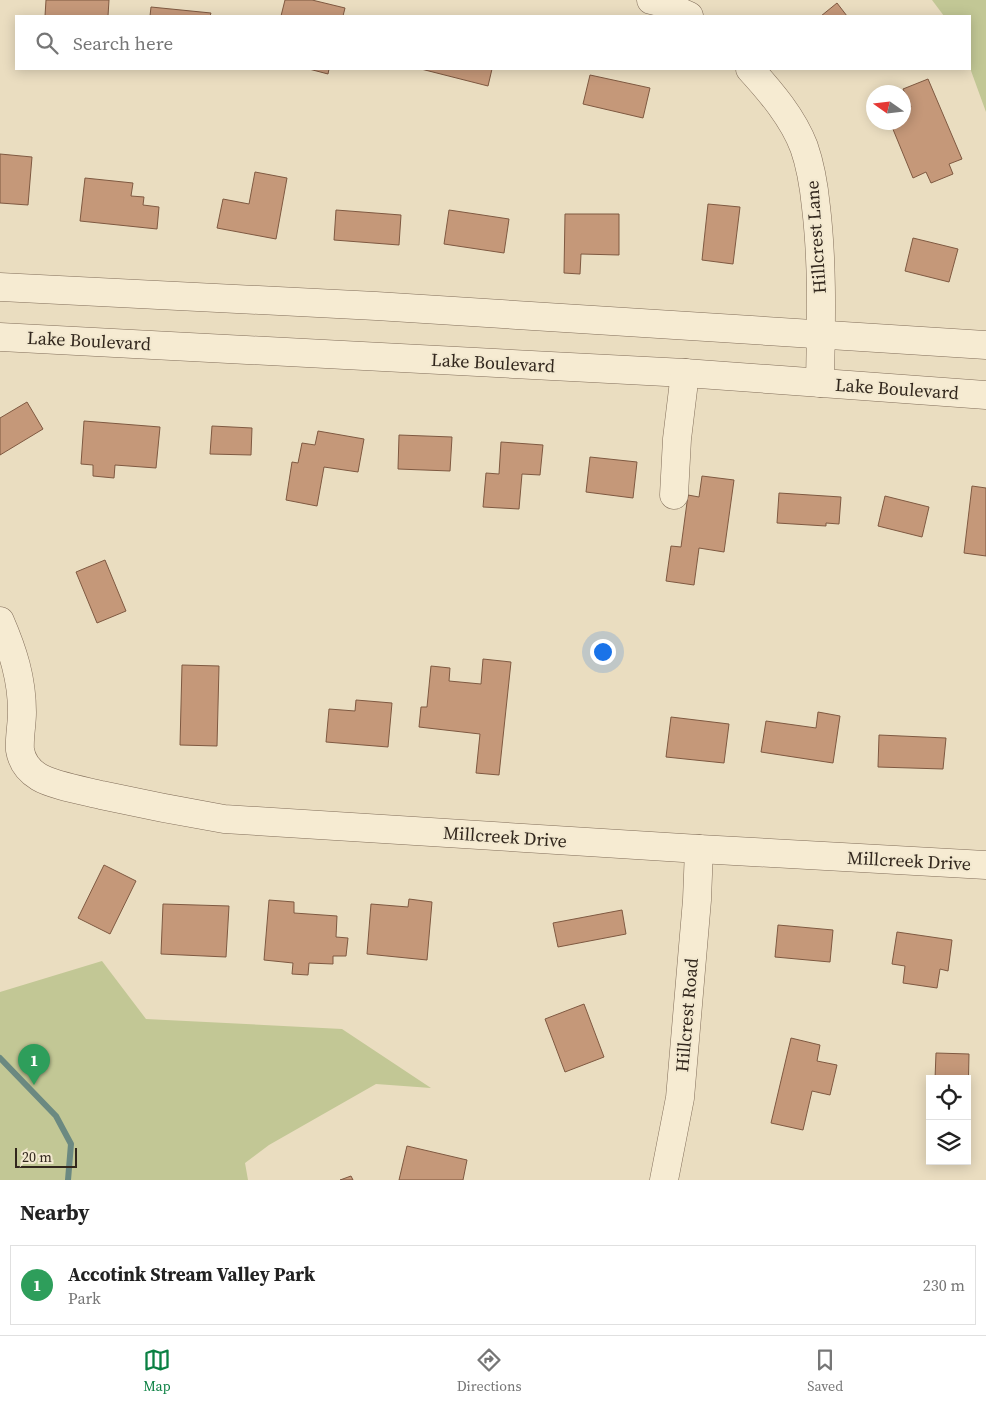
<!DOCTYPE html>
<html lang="en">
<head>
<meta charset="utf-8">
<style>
	:root { --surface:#fff; --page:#f2f2f2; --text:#222; --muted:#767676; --line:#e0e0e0; --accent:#0b8043 }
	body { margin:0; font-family:"Source Serif 4",serif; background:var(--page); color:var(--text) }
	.controls { position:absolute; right:15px; bottom:15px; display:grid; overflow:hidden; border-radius:0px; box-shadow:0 2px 12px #0003 }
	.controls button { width:45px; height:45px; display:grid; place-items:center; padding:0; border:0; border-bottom:1px solid var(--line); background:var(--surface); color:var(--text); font:25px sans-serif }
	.compass { position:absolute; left:866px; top:85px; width:45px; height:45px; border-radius:50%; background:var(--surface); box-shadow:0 2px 12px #0003; rotate:284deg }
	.scale { position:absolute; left:15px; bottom:12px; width:62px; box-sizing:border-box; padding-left:5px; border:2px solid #32271d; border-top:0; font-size:14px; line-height:18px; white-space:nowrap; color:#32271d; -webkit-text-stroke:4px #f2e8cf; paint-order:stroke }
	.you { position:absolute; left:602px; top:651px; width:18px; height:18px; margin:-12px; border:4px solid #fff; border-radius:50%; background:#1a73e8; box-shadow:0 0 0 8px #1a73e833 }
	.badge { display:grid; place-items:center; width:32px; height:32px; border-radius:50%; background:var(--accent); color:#fff; font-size:16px; font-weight:700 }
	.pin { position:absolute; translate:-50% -41px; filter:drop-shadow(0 1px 2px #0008) }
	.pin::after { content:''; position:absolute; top:26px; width:18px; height:15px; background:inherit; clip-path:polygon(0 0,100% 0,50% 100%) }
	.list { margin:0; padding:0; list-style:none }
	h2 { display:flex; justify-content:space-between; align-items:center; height:65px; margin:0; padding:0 20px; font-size:21px }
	h2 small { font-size:16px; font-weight:400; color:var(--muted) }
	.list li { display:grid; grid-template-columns:32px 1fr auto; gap:15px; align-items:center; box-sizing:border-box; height:80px; margin:0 10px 10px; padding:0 10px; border:1px solid var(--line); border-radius:0px }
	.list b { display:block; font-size:19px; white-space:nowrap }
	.list p { margin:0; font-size:16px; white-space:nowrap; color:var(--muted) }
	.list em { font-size:16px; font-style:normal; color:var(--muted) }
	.icon { flex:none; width:28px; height:28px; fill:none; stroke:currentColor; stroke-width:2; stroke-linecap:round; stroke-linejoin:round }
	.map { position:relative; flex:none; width:986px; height:1180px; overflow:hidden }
	.search { position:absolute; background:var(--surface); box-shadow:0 2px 12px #0003; left:15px; right:15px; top:15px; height:55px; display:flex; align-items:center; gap:12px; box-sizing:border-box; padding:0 18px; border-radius:0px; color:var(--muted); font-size:19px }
	.sheet { height:155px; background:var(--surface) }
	nav { display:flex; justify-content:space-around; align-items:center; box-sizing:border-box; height:70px; border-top:1px solid var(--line); background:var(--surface); font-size:14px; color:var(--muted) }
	nav a { display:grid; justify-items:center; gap:2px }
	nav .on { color:var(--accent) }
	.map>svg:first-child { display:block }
	.green { fill:#c2c795 }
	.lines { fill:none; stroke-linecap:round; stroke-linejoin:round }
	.stream { stroke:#6b8981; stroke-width:6 }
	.building { fill:#c59879; stroke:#7f5941 }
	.minor-casing { stroke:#826e5a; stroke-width:29 }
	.minor { stroke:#f6ebd2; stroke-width:28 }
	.labels { text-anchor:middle; stroke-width:4; stroke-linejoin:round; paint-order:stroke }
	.street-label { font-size:18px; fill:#32271d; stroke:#f2e8cf }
</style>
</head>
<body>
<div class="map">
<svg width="986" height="1180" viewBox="0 0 986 1180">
	<rect width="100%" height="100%" fill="#eaddc0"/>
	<g class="green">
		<polygon points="932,0 986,0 986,112 970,68 970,16 944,16"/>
		<polygon points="102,961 146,1019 342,1029 431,1088 376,1084 269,1145 245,1163 248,1180 0,1180 0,992"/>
	</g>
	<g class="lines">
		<polyline class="stream" points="0,1058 56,1116 71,1144 68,1180"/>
	</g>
	<g class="building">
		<polygon points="46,0 109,0 108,16 45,16"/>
		<polygon points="285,0 312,0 345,8 343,16 281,16"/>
		<polygon points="837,3 847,16 821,16"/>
		<polygon points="151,7 211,13 210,16 150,16"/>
		<polygon points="309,69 329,69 328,74"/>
		<polygon points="421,69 492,69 488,86"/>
		<polygon points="590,75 650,88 643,118 583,104"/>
		<polygon points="928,79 962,159 949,164 953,174 931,183 926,172 913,178 890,122 904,122 904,110 911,107 903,89"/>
		<polygon points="0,154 32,157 28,205 0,203"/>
		<polygon points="255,172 287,178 276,239 217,228 223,199 249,204"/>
		<polygon points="85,178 133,183 131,196 144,197 143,205 159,207 157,229 80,221"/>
		<polygon points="708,204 740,207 733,264 702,260"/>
		<polygon points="336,210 401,215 399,245 334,240"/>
		<polygon points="449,210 509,219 504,253 444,244"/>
		<polygon points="565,214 619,214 619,255 581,254 580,274 564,273"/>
		<polygon points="913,238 958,249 949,282 905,271"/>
		<polygon points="27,402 43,429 0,455 0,418"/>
		<polygon points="84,421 160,427 156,468 115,465 114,478 93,476 93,465 81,464"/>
		<polygon points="212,426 252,428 251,455 210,454"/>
		<polygon points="318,431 364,439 358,472 324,467 317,506 286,500 292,462 298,463 302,443 315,445"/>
		<polygon points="399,435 452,437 450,471 398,469"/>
		<polygon points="501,442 543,445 540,475 522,474 519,509 483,507 486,473 499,474"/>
		<polygon points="590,457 637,462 633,498 586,492"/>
		<polygon points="702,476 734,480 724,552 699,548 694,585 666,581 671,546 681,547 688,495 699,497"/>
		<polygon points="972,486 986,488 986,556 964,553"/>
		<polygon points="779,493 841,497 839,524 826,523 826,526 777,523"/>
		<polygon points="885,496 929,507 922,537 878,526"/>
		<polygon points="105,560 126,611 97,623 76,572"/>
		<polygon points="483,659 511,662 499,775 476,773 480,734 419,727 421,707 427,707 431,666 450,668 449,681 481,684"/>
		<polygon points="182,665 219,666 217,746 180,745"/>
		<polygon points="356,700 392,703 388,747 326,742 329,709 355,711"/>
		<polygon points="818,712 840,716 833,763 761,752 766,721 816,728"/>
		<polygon points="671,717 729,724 724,763 666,757"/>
		<polygon points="879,735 946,738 943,769 878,767"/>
		<polygon points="104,865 136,881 110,934 78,918"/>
		<polygon points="409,899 432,902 427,960 367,954 371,904 408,907"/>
		<polygon points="269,900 294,902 294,913 337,916 336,937 348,938 346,956 333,956 333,964 309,963 308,975 292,974 293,963 264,960"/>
		<polygon points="163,904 229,906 226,957 161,954"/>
		<polygon points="622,910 626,934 558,947 553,923"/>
		<polygon points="778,925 833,930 830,962 775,957"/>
		<polygon points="897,932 952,940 948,971 940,969 937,988 903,983 905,966 892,964"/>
		<polygon points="584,1004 604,1057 565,1072 545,1019"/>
		<polygon points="791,1038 820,1045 817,1061 837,1065 830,1095 812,1091 803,1130 771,1123"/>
		<polygon points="936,1053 969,1054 968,1100 967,1079 935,1079"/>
		<polygon points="407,1146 467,1160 463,1180 399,1180"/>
		<polygon points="351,1176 353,1180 340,1180"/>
	</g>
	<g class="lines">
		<defs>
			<g id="minor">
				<polyline points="651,0 659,2 689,16"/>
				<path d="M750 69C771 92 793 118 804 147 811 167 814 187 816 207 823 266 821 325 820 383"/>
				<polyline points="0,287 376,306 986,345"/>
				<polyline points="0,337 685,373 986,395"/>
				<polyline points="674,495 677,439 685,373"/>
				<path d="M0 621C13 651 22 679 22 712 22 725 19 738 20 750 22 762 29 771 39 777 52 785 85 791 101 795 142 804 183 812 224 819L699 849 986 865"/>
				<polyline points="664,1180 680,1098 697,900 699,849"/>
			</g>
		</defs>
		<use href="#minor" class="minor-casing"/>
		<use href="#minor" class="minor"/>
	</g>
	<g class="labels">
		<g class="street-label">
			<text transform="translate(816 237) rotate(-94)" y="6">Hillcrest Lane</text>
			<text transform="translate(89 341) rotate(3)" y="6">Lake Boulevard</text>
			<text transform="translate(493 363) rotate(3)" y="6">Lake Boulevard</text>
			<text transform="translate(897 389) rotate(4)" y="6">Lake Boulevard</text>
			<text transform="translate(505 837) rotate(4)" y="6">Millcreek Drive</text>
			<text transform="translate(909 861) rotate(3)" y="6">Millcreek Drive</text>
			<text transform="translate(687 1015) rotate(-85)" y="6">Hillcrest Road</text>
		</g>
	</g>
</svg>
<div class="controls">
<button><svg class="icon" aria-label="locate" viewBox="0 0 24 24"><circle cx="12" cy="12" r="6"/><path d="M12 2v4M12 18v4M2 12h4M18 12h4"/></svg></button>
<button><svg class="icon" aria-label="layers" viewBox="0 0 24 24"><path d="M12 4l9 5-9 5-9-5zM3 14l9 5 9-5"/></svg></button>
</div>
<svg class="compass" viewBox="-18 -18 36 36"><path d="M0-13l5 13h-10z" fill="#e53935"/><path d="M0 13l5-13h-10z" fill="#767676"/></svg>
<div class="scale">20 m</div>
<div class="you"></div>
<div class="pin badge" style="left:34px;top:1085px;background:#2e9e5b">1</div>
<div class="search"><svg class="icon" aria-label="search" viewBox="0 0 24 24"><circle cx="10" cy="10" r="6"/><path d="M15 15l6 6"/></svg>Search here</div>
</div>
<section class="sheet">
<h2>Nearby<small></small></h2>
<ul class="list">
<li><span class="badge" style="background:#2e9e5b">1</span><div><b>Accotink Stream Valley Park</b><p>Park</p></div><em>230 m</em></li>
</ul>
</section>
<nav>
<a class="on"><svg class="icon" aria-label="map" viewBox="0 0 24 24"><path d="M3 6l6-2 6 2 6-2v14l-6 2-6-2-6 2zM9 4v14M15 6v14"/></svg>Map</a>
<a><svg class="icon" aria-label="directions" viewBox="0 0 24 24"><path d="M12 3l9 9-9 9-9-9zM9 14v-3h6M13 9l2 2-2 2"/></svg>Directions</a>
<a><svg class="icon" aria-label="saved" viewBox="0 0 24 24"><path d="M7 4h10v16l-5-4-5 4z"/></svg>Saved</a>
</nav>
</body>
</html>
